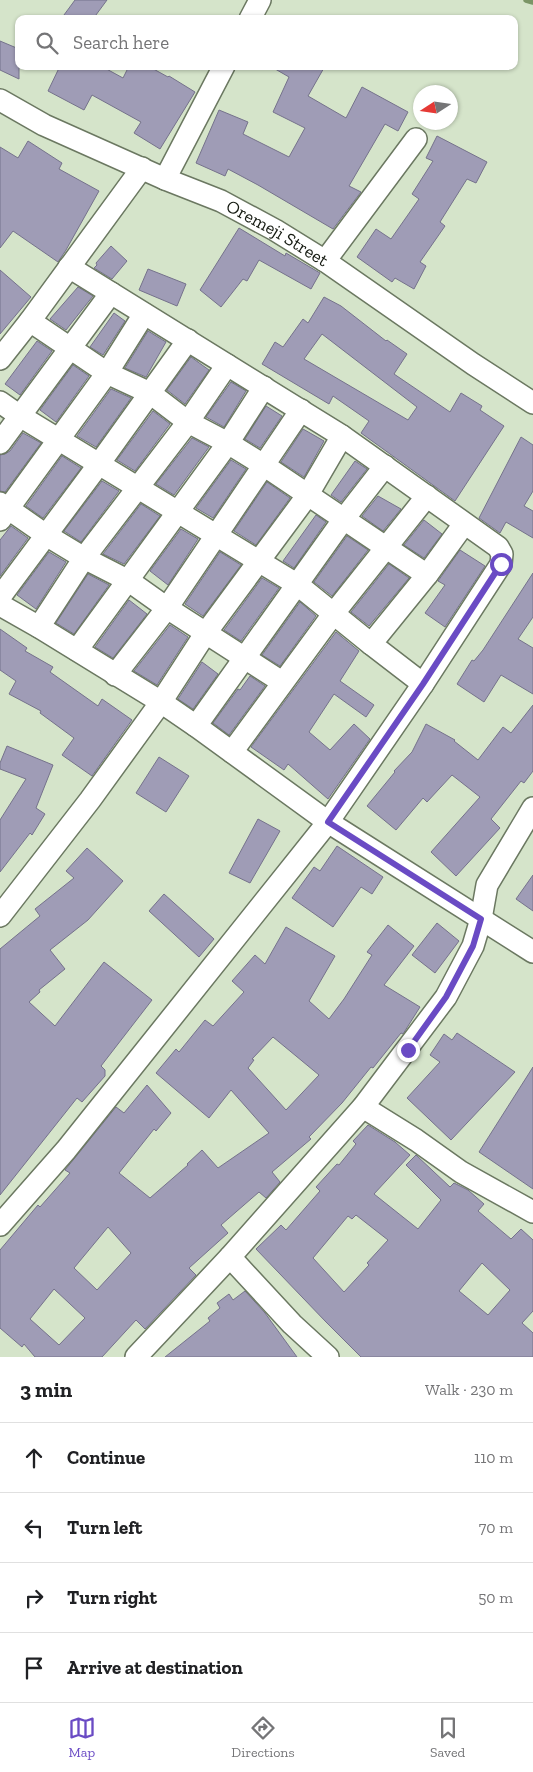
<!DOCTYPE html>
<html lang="en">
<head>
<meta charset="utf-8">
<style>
	:root { --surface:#fff; --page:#f6f6f6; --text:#202124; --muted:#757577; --line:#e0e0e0; --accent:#6a4bc4 }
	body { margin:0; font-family:"Zilla Slab",serif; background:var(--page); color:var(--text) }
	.compass { position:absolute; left:413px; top:85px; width:45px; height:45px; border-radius:50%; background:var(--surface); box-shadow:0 1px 4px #0004; rotate:258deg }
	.stop { position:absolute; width:15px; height:15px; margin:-11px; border:4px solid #6a4bc4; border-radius:50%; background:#fff }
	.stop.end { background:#6a4bc4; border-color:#fff; box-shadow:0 1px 5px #0008 }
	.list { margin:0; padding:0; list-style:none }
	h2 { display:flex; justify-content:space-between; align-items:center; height:65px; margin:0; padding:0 20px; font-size:21px }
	h2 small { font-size:16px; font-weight:400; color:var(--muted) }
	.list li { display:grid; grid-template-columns:32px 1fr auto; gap:15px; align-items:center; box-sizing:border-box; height:70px; padding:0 20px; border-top:1px solid var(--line) }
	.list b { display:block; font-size:19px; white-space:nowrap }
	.list em { font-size:16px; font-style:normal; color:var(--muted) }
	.icon { flex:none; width:28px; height:28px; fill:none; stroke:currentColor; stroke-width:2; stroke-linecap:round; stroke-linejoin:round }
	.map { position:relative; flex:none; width:533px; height:1357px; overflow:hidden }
	.search { position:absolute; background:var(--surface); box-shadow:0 1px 4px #0004; left:15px; right:15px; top:15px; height:55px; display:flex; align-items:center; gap:12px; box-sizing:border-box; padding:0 18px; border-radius:10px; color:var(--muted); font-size:19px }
	.sheet { height:345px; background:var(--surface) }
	nav { display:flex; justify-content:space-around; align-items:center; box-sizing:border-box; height:70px; border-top:1px solid var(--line); background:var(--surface); font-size:14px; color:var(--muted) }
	nav a { display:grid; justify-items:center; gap:2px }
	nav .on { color:var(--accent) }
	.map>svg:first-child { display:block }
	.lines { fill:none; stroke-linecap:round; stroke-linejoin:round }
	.stream { stroke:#7b9566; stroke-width:5.5 }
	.building { fill:#9f9cb6; stroke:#75728b; fill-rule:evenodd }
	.street-casing { stroke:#6b7861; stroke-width:24 }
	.street { stroke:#fff; stroke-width:21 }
	.route { stroke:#6a4bc4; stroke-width:6 }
	.labels { text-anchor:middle; stroke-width:4.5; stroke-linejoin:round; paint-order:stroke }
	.street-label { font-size:18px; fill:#13180f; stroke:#d5e4ca }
</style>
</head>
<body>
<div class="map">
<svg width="533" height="1357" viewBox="0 0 533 1357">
	<rect width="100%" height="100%" fill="#d5e4ca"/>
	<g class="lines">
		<polyline class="stream" points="526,0 533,2"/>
	</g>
	<g class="building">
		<polygon points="75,0 107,0 93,19 61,19"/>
		<polygon points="0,41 19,49 19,79 0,70"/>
		<polygon points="60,66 101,66 123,78 129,66 148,66 168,77 169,76 195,92 160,149 134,133 141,122 92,95 84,110 48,91"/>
		<polygon points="270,66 325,66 308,96 346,118 362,87 408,112 398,131 385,124 349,186 361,192 333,229 258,185 228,169 225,176 196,163 219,110 248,122 243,134 289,157 305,128 273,112 289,77"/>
		<polygon points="437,136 487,162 476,183 467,179 440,222 445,226 420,262 426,266 414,289 395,278 392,282 357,257 376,229 391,239 419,199 412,194 433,161 426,158"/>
		<polygon points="28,141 62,163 59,169 99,191 66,250 58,262 13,231 0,248 0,147 18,158"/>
		<polygon points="239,228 285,256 286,253 320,273 311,289 259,260 247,281 243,279 221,307 200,290"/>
		<polygon points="111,246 127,261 112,279 94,268 97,265 96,263"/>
		<polygon points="148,269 186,284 177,306 139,290"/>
		<polygon points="0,270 31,297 0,334"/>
		<polygon points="78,287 93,296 66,330 50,319"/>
		<path d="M324 297 341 306 386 341 387 340 407 354 394 374 450 412 461 393 482 406 480 410 504 426 455 501 361 433 369 421 333 396 329 404 262 364 275 342 283 347 303 319 308 323ZM322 334 417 407 408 420 304 359Z"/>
		<polygon points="114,313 125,321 103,355 90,347"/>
		<polygon points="148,331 166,342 146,377 125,368"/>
		<polygon points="37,341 52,351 20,395 5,384"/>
		<polygon points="191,357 209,370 185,404 167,390"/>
		<polygon points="73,365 89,376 56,422 40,410"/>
		<polygon points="231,382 246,391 224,427 206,417"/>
		<polygon points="111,389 131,398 96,447 77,436"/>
		<polygon points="266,406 282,416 260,448 245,439"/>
		<polygon points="153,411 170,424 135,471 117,460"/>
		<polygon points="303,429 324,441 304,477 281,462"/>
		<polygon points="23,433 41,443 5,492 0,491 0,455 5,454 10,451"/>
		<polygon points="521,437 533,445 533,491 524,506 533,511 533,538 506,522 500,533 479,518"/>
		<polygon points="192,438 209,447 174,495 156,484"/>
		<polygon points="62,456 81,468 43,518 26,506"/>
		<polygon points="231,460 246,469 213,518 196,508"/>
		<polygon points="355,461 367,469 341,502 331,495"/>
		<polygon points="102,481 119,491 81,542 64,531"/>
		<polygon points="267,482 290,498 256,545 234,531"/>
		<polygon points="378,496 401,509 383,531 362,516"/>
		<polygon points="141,504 160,516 124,564 103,554"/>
		<polygon points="316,515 326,522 294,568 283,561"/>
		<polygon points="424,520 442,534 424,558 404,545"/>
		<polygon points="11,526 28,538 0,576 0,540"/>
		<polygon points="181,529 198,539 168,585 150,571"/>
		<polygon points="347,536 368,550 332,596 314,582"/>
		<polygon points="460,550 485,566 445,627 425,613 445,585 438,581"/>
		<polygon points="49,552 66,562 36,609 17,595"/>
		<polygon points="220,552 241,565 203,616 185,604"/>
		<polygon points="389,564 409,578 369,626 351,612"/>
		<polygon points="533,573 533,617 518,639 533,648 533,694 501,675 484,702 457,684 472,660 474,661 483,650"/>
		<polygon points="88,574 109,585 74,634 56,623"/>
		<polygon points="262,578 279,588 241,641 224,630"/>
		<polygon points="129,600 147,614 113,658 95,647"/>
		<polygon points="300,602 316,616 280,666 262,655"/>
		<polygon points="170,625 188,637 157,685 134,671"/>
		<polygon points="0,629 27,648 25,651 53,667 50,672 98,706 102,699 132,720 92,776 62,755 74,738 40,713 41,711 9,694 16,681 0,670"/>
		<polygon points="336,632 359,651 340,681 374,705 366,717 334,694 309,732 330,750 354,724 370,739 328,799 288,764 284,770 251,747"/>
		<polygon points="202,662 218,674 193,709 178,699"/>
		<polygon points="250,676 265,686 229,735 213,723 238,689 240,690"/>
		<polygon points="533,705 533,771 524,783 521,781 491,819 500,828 456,876 431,852 480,797 452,775 427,802 423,798 396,830 367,806 395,772 394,771 412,752 426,724 455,740 454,741 478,760 503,727 511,733"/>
		<polygon points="7,746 53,765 36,808 45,814 32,835 30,833 0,872 0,820 26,779 0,769 0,763"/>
		<polygon points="159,757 189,776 166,812 136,793"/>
		<polygon points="258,819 280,831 250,883 229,873"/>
		<polygon points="337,846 383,877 372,894 361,887 333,927 292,898 314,867 320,871"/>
		<polygon points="87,848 123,881 88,920 50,950 65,969 39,990 40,992 29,1002 55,1026 104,962 152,1000 101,1066 105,1070 105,1076 82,1102 77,1098 0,1195 0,949 40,916 35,909 74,878 66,871"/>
		<polygon points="533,875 533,911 516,899"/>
		<polygon points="164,894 214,939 199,957 149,911"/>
		<polygon points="437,923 459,941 435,973 412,955"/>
		<path d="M388 925 414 946 384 985 420 1007 403 1034 401 1033 373 1068 371 1067 342 1103 309 1137 311 1139 272 1172 280 1182 266 1198 259 1192 221 1225 228 1233 189 1268 196 1275 145 1329 136 1320 102 1357H35L24 1344 22 1347 0 1328V1250L38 1205 40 1207 70 1173 65 1170 116 1107 124 1113 147 1085 171 1113 156 1131 154 1129 119 1173 150 1198 188 1165 187 1164 202 1150 218 1168 269 1133 231 1090 209 1118 156 1073 176 1049 179 1052 205 1020 213 1026 244 992 232 981 255 955 265 964 286 927 335 956 309 1001 329 1019 344 999 372 955 367 952ZM273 1037 319 1075 286 1110 248 1068 254 1060 252 1059ZM108 1227 131 1253 97 1290 74 1268ZM54 1289 85 1318 59 1345 30 1319Z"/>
		<polygon points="457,1033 515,1072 451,1140 407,1098 440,1062 430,1055 444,1034 452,1040"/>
		<polygon points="533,1067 533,1189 479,1152"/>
		<path d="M368 1125 395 1142 410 1155 374 1194 418 1229 441 1200 406 1165 416 1155 450 1187 454 1183 468 1190 484 1204 478 1211 511 1239 521 1229 533 1240V1311L522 1323 533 1333V1357H361L326 1322 256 1249 281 1225 286 1230 320 1191 316 1187 337 1164 339 1165 356 1144 353 1141ZM356 1215 388 1240 367 1263 369 1265 344 1292 313 1258 348 1216 352 1219ZM482 1263 510 1290 488 1315 459 1291Z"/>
		<polygon points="245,1291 265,1313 297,1357 165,1357 210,1321 208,1318 220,1308 217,1303 229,1294 233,1300"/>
	</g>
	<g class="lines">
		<defs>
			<g id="street">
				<polyline points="250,19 260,0"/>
				<path id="s1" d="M0 100 44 125 165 179 221 201 275 230 325 261 473 364 533 403"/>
				<polyline points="165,179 224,66"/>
				<polyline points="325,261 416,139"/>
				<polyline points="30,321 107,373 150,393 188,422 228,443 265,466 427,575"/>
				<polyline points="0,359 30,321 142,168"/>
				<polyline points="0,402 20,416 298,585 371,644"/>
				<polyline points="0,443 111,293"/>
				<polyline points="0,503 46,535 84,558 129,581 167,608 282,682"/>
				<polyline points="0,520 107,373 144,314"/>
				<polyline points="0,597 99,464 188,340"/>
				<polyline points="0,605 39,627 161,702 196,726 328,822 533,952"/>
				<polyline points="39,627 84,558 188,422 227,365"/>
				<polyline points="77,650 228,443 264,387"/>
				<polyline points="115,675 167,608 301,410"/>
				<polyline points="423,684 371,644 427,575 464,524"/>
				<polyline points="196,726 343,520 385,466"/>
				<polyline points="232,752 334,613 427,496"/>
				<polyline points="0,916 90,800 161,702 205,634 307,496 342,436"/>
				<polyline points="363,1107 416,1140 461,1172 533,1212"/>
				<polyline points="0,1225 66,1150 328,822 423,684 501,564 502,554 498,547 342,436 69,267"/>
				<polyline points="230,1257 292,1324 328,1357"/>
				<polyline points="136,1357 230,1257 363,1107 446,997 473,946 481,919 487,885 533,808"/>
			</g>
		</defs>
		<use href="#street" class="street-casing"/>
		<use href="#street" class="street"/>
	</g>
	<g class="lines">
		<polyline class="route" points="408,1050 446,997 473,946 481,919 328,822 423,684 501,564"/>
	</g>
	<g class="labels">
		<g class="street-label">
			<text dy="6" stroke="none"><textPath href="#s1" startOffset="308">Oremeji Street</textPath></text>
		</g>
	</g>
</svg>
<svg class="compass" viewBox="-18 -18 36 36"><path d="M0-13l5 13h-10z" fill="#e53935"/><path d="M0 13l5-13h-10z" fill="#757577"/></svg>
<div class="stop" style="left:501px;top:564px"></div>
<div class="stop end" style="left:408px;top:1050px"></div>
<div class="search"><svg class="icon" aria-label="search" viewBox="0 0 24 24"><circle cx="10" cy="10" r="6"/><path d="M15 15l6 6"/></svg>Search here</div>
</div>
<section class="sheet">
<h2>3 min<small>Walk · 230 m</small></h2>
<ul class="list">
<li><svg class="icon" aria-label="ahead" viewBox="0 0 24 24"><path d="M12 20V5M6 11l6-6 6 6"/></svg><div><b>Continue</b></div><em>110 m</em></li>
<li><svg class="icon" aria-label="left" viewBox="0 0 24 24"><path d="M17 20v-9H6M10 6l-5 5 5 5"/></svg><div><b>Turn left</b></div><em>70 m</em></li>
<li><svg class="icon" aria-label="right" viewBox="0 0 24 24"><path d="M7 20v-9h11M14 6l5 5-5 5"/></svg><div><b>Turn right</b></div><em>50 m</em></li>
<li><svg class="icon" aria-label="arrive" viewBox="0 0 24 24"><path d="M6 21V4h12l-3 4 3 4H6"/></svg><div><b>Arrive at destination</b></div></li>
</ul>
</section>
<nav>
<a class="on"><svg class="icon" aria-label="map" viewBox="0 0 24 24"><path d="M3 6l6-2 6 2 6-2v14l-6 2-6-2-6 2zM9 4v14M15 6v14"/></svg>Map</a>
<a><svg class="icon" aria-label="directions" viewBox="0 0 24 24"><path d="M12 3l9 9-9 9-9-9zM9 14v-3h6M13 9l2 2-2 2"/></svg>Directions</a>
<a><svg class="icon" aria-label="saved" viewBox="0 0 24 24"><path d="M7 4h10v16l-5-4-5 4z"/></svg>Saved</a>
</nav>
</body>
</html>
